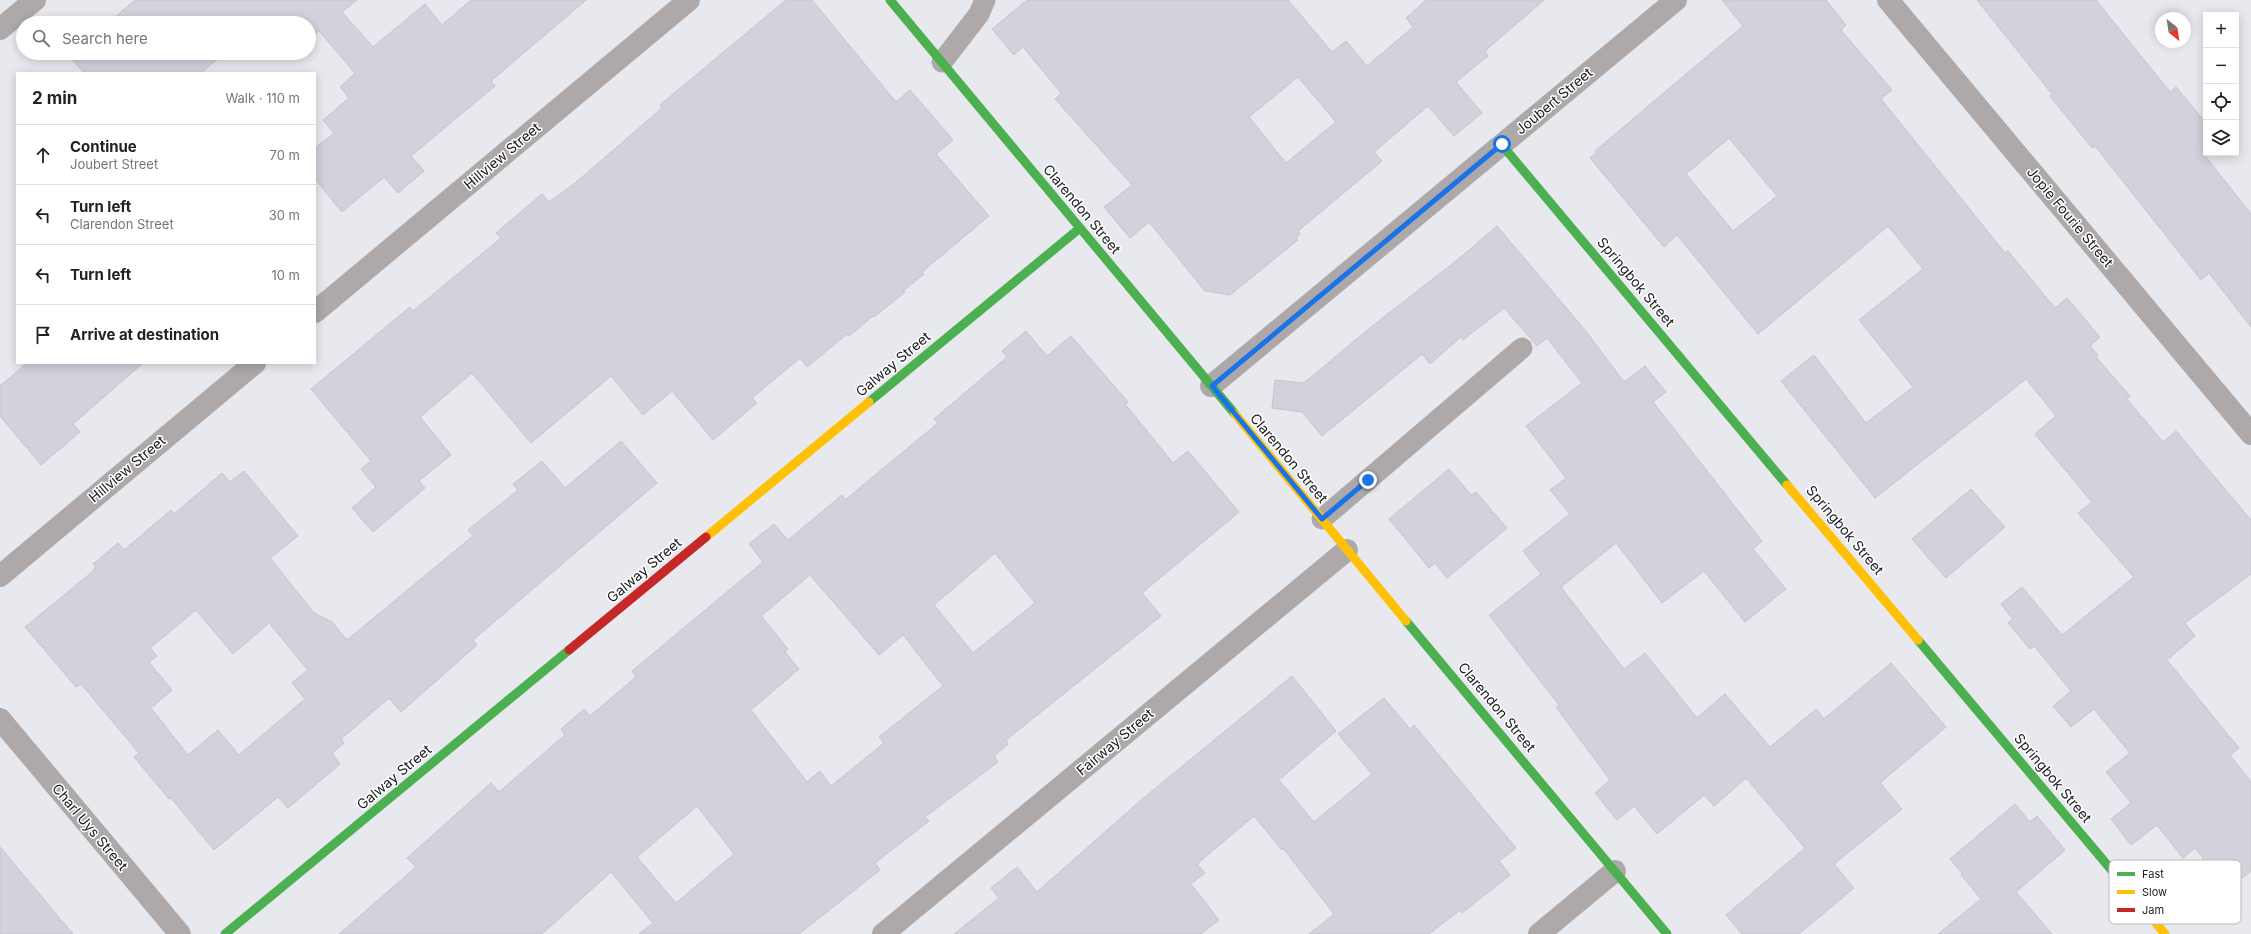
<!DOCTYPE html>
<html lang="en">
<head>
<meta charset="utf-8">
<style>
	:root { --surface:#fff; --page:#f6f6f6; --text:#222; --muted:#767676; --line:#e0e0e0 }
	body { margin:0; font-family:Inter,sans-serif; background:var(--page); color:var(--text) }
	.controls { position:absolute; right:12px; top:12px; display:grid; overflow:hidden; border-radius:0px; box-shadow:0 2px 10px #0003 }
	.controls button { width:36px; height:36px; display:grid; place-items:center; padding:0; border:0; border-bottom:1px solid var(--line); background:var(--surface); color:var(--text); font:20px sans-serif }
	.compass { position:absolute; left:2155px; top:12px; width:36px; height:36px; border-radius:50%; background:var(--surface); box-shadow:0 2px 10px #0003; rotate:150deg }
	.stop { position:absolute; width:12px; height:12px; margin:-9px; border:3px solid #1a73e8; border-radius:50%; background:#fff }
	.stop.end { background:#1a73e8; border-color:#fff; box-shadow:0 1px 4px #0008 }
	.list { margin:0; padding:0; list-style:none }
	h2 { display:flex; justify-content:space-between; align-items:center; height:52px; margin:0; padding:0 16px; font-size:17px }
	h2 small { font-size:13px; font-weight:400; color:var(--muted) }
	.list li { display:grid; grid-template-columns:26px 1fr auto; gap:12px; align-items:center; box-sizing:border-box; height:60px; padding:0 16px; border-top:1px solid var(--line) }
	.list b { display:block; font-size:15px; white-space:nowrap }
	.list p { margin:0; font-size:13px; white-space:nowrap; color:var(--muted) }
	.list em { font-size:13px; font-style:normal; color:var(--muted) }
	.icon { flex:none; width:22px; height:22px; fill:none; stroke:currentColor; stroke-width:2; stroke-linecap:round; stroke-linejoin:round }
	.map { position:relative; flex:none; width:2251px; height:934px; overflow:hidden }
	.search { position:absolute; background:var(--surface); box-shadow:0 2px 10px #0003; left:16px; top:16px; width:300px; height:44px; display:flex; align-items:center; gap:10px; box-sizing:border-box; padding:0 14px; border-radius:22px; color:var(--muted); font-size:15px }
	.panel { position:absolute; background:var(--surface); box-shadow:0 2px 10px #0003; left:16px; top:72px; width:300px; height:292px; border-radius:0px }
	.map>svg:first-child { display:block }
	.building { fill:#d2d1dc; stroke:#c5c5c9; fill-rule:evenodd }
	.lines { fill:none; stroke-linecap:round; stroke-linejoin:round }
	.lane { stroke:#aea8a9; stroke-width:21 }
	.street { stroke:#aea8a9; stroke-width:22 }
	.fast { stroke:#4caf50; stroke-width:9 }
	.slow { stroke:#ffc107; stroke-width:9 }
	.jam { stroke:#c62828; stroke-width:9 }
	.route { stroke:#1a73e8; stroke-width:5 }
	.labels { text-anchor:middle; stroke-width:3; stroke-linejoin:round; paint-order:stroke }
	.street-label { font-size:14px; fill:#1a1c1f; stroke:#fff }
	.key { fill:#fff; stroke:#babbbc; stroke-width:1 }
	.key-label { font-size:11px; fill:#1a1c1f }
</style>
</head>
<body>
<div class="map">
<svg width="2251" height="934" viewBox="0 0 2251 934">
	<rect width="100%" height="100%" fill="#e8e9ee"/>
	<g class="building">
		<polygon points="135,0 357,0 342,12 373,47 425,4 442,25 471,0 586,0 491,81 495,86 411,156 424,171 398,193 384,177 342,212 315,179 315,148 334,133 323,120 349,98 340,87 355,73 319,31 309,39 309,23 108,23"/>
		<polygon points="786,0 812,0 896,102 910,90 953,140 936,154 989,216 922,272 924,274 903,291 905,292 874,317 873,316 849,336 847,334 807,367 800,358 752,398 757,403 713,440 672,391 643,415 611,376 531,443 472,373 420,417 451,455 419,481 425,488 373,532 352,508 376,487 361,469 371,461 311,389 410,307 413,311 501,238 496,233 542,194 549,202 574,184 662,108 660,105"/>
		<path d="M1027 0H1288L1332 52 1346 41 1367 66 1413 27 1406 18 1426 0H1544L1485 51 1488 56 1456 82 1482 113 1454 136 1428 106 1374 152 1382 161 1298 231 1300 234 1296 237 1298 240 1230 295 1205 291 1149 222 1130 238 1104 207 1132 185 1055 99 1061 93 1023 47 1014 55 992 29ZM1298 77 1336 122 1286 163 1249 117Z"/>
		<path d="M1722 0H1826L1846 25 1841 30 1892 90 1881 99 2005 253 2008 251 2055 308 2067 298 2100 337 2090 346 2098 355 2096 357 2130 396 2127 399 2163 442 2176 431 2251 520V574L2185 623 2195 636 2167 660 2239 748 2230 755 2251 782V871L2227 889 2195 848 2183 858 2157 825 2131 845 2111 819 2131 803 2106 772 2130 753 2094 709 2071 727 2053 706 2071 691 2034 646 2030 649 2008 623 2013 619 2001 604 2022 587 2062 635 2134 577 2078 513 2092 502 2035 434 2056 416 2026 379 1875 498 1781 381 1814 355 1866 423 1913 387 1859 320 1923 269 1888 226 1758 334 1677 235 1664 247 1590 158 1597 152 1595 151 1743 26ZM1729 138 1777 196 1733 231 1686 174Z"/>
		<polygon points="1977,0 2096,0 2170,92 2176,87 2206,123 2206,157 2251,214 2251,327 2209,273 2201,280 2095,146 2092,148 2050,96 2052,94"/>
		<polygon points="73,53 225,53 201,73 84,73 69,56"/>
		<polygon points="1497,226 1585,330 1624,382 1645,366 1666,392 1653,402 1762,541 1753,549 1786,589 1745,622 1704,571 1662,603 1616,543 1561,587 1624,669 1645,653 1697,718 1725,694 1770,747 1816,709 1824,719 1891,663 1946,727 1880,783 1902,809 1834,864 1854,888 1799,934 1742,934 1726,915 1805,848 1746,778 1714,806 1704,795 1657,834 1634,806 1617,820 1595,793 1610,780 1556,707 1559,705 1489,615 1541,574 1523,551 1570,514 1550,490 1566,478 1526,426 1582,383 1547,338 1537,346 1504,308 1463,340 1461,337 1430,364 1422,354 1322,436 1302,412 1272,408 1275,380 1304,383 1371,327 1461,257"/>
		<path d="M1026 331 1047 356 1071 336 1128 402 1125 404 1173 463 1188 451 1239 512 1142 593 1161 616 1006 740 1008 744 994 756 998 762 925 817 929 821 875 863 880 870 799 934H639L653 923 611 872 542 934H339L416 867 407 858 491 783 499 792 565 735 561 729 584 709 590 716 636 677 632 671 763 562 749 544 774 524 788 540 842 495 845 500 938 423 934 419 1007 357 1002 351ZM995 553 1035 603 973 653 934 605ZM810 575 879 655 903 635 943 686 879 737 884 743 831 786 820 771 807 782 751 710 799 669 785 652 788 649 761 616ZM697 806 734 854 676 903 637 857Z"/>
		<polygon points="27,363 143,363 73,424 80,432 41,465 0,416 0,386"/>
		<path d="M621 441 657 483 473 640 477 645 401 712 389 698 341 739 344 743 332 753 340 764 288 808 278 797 214 850 171 798 169 799 134 757 139 753 81 684 76 687 25 627 92 572 96 566 93 564 118 543 124 550 171 510 174 514 222 473 230 482 244 471 298 536 270 558 314 613 332 622 347 640 473 536 468 530 518 490 513 484 542 461 565 488ZM196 610 233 654 269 623 308 670 292 683 305 699 239 755 218 730 188 755 151 708 172 690 149 662 157 656 150 648Z"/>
		<polygon points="1449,469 1471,495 1476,492 1507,528 1447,578 1435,563 1429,568 1389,519"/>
		<polygon points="1971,489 2005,527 1946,578 1912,539"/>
		<polygon points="1292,676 1336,731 1279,780 1314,822 1372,774 1338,734 1384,698 1410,729 1414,725 1516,848 1499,861 1510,875 1462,913 1460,910 1429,934 1309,934 1334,914 1283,848 1282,850 1254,816 1197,864 1205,873 1191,884 1219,920 1201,934 954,934 999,898 991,888 1017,867 1037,892 1140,801"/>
		<polygon points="2015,804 2030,822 2037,816 2065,850 2016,892 2052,934 1938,934 1981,899 1961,875 1962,873 1950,859"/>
		<polygon points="0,847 73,934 0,934"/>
	</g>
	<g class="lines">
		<g class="lane">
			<polyline points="942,62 979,14 985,0"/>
			<polyline points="1322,519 1522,348"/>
		</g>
		<g class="street">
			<polyline points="1888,0 2251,434"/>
			<polyline points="0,29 35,0"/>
			<polyline points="315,312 689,0"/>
			<polyline points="1211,386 1676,0"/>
			<polyline points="0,576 255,363"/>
			<polyline points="0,719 180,934"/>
			<polyline points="883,934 1347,550"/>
			<polyline points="1539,934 1615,871"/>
		</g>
		<g class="fast">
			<polyline points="890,0 1235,414"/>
			<polyline points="1502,145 1787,485"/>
			<polyline points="869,402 1080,228"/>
			<polyline points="1406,621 1667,934"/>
			<polyline points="1918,640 2130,892"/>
			<polyline points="225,934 569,650"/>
		</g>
		<g class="slow">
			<polyline points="1235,414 1406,621"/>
			<polyline points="1787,485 1918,640"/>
			<polyline points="706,537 869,402"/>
			<polyline points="2130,892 2165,934"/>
		</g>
		<polyline class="jam" points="569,650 706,537"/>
	</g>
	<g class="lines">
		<polyline class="route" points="1368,480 1322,519 1212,386 1502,144"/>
	</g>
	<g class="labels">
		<g class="street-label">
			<text transform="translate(1554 101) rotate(-40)" y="5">Joubert Street</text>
			<text transform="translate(502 156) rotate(-40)" y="5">Hillview Street</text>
			<text transform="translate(1082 209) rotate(50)" y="5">Clarendon Street</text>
			<text transform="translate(2070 217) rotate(50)" y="5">Jopie Fourie Street</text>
			<text transform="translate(1636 282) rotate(50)" y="5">Springbok Street</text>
			<text transform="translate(893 364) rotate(-40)" y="5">Galway Street</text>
			<text transform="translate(1289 458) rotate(50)" y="5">Clarendon Street</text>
			<text transform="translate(127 469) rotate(-40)" y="5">Hillview Street</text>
			<text transform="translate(1845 530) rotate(50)" y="5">Springbok Street</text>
			<text transform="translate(644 570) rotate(-40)" y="5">Galway Street</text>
			<text transform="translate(1497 707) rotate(50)" y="5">Clarendon Street</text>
			<text transform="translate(1115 742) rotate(-40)" y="5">Fairway Street</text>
			<text transform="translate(394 777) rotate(-40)" y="5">Galway Street</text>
			<text transform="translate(2053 778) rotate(50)" y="5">Springbok Street</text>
			<text transform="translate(90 827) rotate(50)" y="5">Charl Uys Street</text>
		</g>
	</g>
	<rect x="2109" y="860" width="132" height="64" rx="6" class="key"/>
	<rect x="2117" y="872" width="18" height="4" fill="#4caf50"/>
	<rect x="2117" y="890" width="18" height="4" fill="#ffc107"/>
	<rect x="2117" y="908" width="18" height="4" fill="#c62828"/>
	<g class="key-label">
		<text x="2142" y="878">Fast</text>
		<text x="2142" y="896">Slow</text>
		<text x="2142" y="914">Jam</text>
	</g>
</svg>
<div class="controls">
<button>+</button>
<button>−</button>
<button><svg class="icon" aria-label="locate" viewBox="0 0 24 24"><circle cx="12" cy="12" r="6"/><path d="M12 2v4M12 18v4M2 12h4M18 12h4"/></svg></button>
<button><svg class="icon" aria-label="layers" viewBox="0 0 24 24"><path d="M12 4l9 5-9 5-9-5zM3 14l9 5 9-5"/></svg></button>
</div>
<svg class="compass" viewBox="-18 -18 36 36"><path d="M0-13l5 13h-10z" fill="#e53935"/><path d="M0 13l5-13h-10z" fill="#767676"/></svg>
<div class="stop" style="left:1502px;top:144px"></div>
<div class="stop end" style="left:1368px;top:480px"></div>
<div class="search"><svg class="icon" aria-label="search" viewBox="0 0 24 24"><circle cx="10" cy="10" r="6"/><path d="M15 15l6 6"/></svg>Search here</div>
<section class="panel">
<h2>2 min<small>Walk · 110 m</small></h2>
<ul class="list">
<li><svg class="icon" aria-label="ahead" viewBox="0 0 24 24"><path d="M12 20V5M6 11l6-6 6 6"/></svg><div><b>Continue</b><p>Joubert Street</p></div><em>70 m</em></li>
<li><svg class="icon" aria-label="left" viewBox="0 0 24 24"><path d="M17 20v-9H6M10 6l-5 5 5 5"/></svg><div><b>Turn left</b><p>Clarendon Street</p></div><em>30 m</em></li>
<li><svg class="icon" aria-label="left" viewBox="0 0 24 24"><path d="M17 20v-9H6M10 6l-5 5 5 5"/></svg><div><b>Turn left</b></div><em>10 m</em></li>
<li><svg class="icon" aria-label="arrive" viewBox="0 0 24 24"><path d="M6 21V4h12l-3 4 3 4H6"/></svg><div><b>Arrive at destination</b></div></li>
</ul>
</section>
</div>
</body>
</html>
